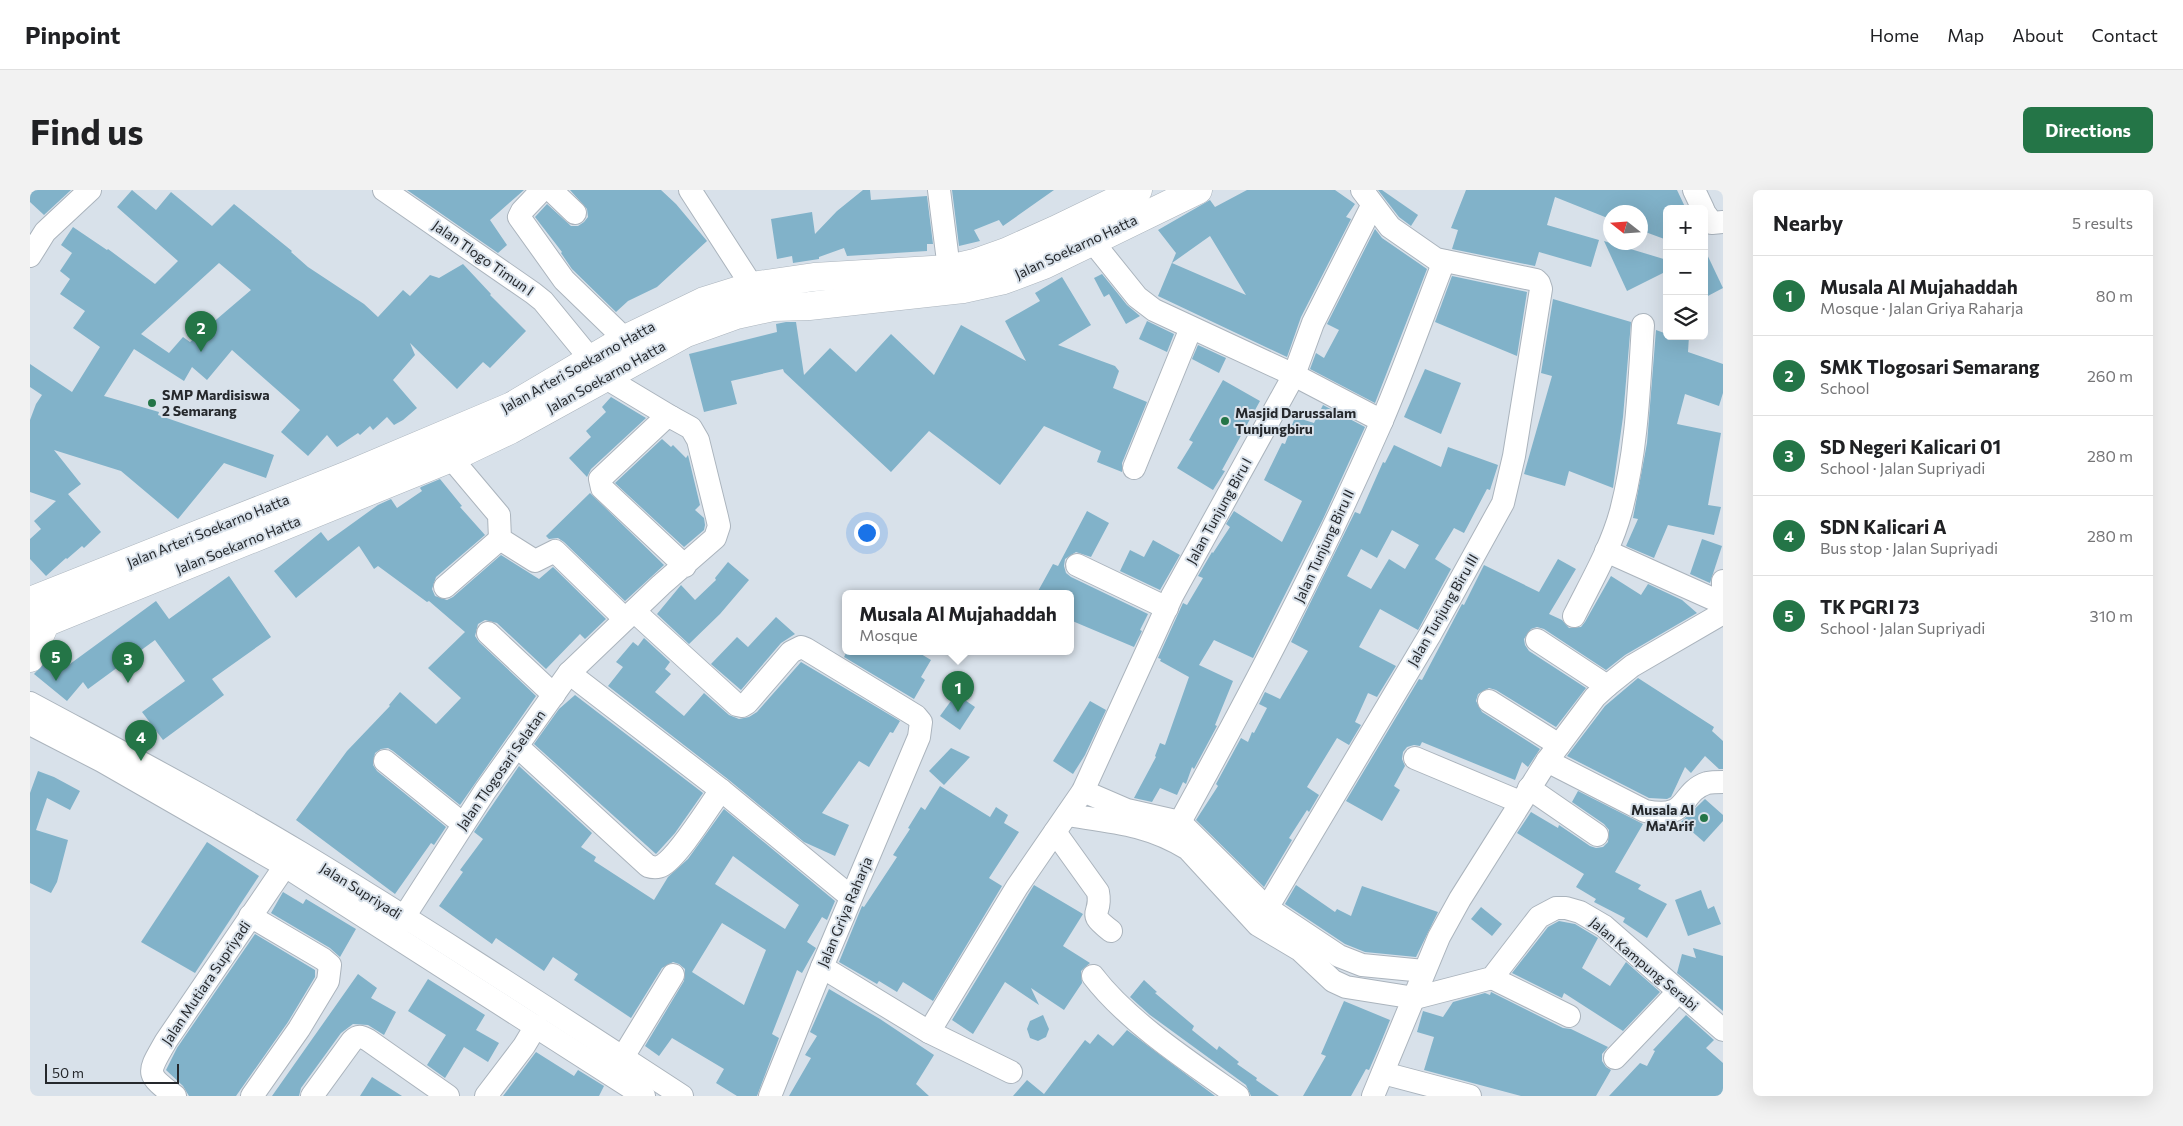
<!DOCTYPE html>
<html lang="en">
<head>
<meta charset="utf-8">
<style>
	:root { --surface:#fff; --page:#f2f2f2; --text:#202124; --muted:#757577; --line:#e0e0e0; --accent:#247547 }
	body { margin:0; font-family:Commissioner,sans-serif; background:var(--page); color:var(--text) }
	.controls { position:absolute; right:15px; top:15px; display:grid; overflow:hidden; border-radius:8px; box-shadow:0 5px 20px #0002 }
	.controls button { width:45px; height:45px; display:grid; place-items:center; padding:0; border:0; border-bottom:1px solid var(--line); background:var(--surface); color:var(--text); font:25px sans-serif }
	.compass { position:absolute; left:1573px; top:15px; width:45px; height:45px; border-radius:50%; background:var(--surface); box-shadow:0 5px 20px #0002; rotate:287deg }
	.scale { position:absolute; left:15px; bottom:12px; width:134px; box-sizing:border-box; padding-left:5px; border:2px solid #25282c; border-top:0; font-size:14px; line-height:18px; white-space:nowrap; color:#25282c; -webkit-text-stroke:4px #d8e1ea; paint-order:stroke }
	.you { position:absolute; left:836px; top:342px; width:18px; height:18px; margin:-12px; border:4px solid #fff; border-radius:50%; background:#1a73e8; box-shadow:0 0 0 8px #1a73e833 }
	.badge { display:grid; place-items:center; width:32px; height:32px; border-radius:50%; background:var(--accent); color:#fff; font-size:16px; font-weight:700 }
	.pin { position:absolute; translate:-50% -41px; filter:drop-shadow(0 1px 2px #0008) }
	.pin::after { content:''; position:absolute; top:26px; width:18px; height:15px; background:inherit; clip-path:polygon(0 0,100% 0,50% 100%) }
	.popup { position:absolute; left:812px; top:400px; width:232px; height:65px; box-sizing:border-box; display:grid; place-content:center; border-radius:8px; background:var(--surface); filter:drop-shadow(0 1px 4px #0005); font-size:16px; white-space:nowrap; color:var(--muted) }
	.popup b { font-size:19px; color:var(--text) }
	.popup::after { content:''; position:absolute; left:50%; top:100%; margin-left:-10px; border:10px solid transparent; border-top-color:var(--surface) }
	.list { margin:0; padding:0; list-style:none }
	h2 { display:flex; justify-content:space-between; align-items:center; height:65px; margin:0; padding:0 20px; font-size:21px }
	h2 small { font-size:16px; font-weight:400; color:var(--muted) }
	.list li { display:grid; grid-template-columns:32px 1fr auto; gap:15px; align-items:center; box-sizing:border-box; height:80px; padding:0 20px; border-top:1px solid var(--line) }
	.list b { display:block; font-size:19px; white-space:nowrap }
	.list p { margin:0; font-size:16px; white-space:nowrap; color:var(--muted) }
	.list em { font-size:16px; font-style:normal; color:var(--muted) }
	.icon { flex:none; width:28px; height:28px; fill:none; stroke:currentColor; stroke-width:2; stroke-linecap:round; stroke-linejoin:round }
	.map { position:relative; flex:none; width:1693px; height:906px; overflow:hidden; border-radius:8px }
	header { display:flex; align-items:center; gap:30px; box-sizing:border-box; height:70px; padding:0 25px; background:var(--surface); border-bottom:1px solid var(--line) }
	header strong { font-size:24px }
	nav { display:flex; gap:28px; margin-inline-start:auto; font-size:18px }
	.intro { display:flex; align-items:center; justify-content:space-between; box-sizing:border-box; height:120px; padding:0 30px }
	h1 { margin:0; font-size:35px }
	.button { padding:12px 22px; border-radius:8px; background:var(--accent); color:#fff; font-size:18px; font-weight:700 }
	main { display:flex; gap:30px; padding:0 30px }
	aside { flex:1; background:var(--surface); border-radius:8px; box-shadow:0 5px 20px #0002 }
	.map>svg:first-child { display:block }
	.building { fill:#81b2c9; fill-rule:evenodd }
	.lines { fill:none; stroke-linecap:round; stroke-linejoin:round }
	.minor-casing { stroke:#abb4bd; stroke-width:24 }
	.major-casing { stroke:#abb4bd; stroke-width:29 }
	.minor { stroke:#fff; stroke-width:22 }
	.major { stroke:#fff; stroke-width:28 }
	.poi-dot { fill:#247547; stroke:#d8e1ea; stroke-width:2 }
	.labels { text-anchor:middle; stroke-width:4; stroke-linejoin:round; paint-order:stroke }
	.street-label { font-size:14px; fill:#25282c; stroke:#d8e1ea }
	.poi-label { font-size:14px; font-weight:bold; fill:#25282c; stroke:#d8e1ea; text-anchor:start }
</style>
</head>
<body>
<header>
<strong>Pinpoint</strong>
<nav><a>Home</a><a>Map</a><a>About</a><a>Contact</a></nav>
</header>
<div class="intro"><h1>Find us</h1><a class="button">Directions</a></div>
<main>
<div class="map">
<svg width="1693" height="906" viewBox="0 0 1693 906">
	<rect width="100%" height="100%" fill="#d8e1ea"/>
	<g class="building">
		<polygon points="0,0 41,0 14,25 0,12"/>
		<path d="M102 0 126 20 141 2 182 36 204 14 262 61 261 62 278 77 334 114 348 127 373 100 380 106 400 85 409 88 433 74 461 104 460 105 496 141 460 178 453 172 427 199 380 153 385 165 363 190 387 218 373 230 364 235 357 227 343 240 340 236 330 245 328 243 307 257 297 245 278 266 251 242 270 220 202 160 177 190 162 177 154 191 104 159 74 206 129 222 128 225 244 265 236 288 194 273 148 329 91 281 24 260 51 294 38 304 71 342 54 358 52 356 37 369 36 368 16 386 0 369V349L11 339 4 331 26 311 0 302V230L6 214 12 205 0 197V174L42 202 70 157 43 138 55 121 30 104 40 89 30 81 42 63 31 55 43 37 77 60 78 59 125 94 148 71 87 17ZM189 73 221 100 160 152 153 147 139 163 111 144Z"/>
		<polygon points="377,0 494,0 460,30 477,55 468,63"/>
		<polygon points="540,0 631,0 646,14 677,51 627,97 598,111 586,122 542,79 531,63 532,62 505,27 517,14 541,36 548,36 554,32 558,27 557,19"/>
		<polygon points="833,0 840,0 841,10 897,6 903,54 897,54 897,61 817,66 814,58 789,67 789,69 763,73 762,66 747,69 741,29 782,22 785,44 807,21"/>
		<polygon points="922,0 1024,0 973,36 969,30 944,40 950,51 929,56"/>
		<path d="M1217 0H1305L1325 14 1316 27 1321 29 1271 127 1257 167 1128 106 1146 63 1128 40 1180 10 1185 17ZM1180 46 1216 105 1142 73Z"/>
		<polygon points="1348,0 1352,0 1388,25 1381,36 1369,27"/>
		<polygon points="1436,0 1647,0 1656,19 1637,19 1637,50 1610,40 1610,22 1580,22 1580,29 1525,7 1517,35 1569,50 1561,77 1509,62 1505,76 1422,59 1428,40 1421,38"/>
		<polygon points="1345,39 1352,48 1397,79 1345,213 1280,179 1286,163 1294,168 1309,140 1297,134"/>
		<polygon points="1574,51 1637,70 1637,81 1597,101"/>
		<polygon points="1674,58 1693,98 1674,108"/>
		<polygon points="1072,84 1097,115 1110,126 1096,134 1079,104 1074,107 1064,88"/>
		<polygon points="1422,86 1497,102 1487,166 1405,132"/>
		<polygon points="1032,87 1061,135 1028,155 1085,176 1089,181 1083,198 1117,212 1092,273 1092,282 1067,272 1071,261 1014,236 970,295 899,241 861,282 754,182 753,179 701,191 707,214 674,222 659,164 747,142 746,134 756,132 766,132 774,185 800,158 826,182 861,144 904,185 931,135 996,171 975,131 1010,111 1005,103"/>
		<polygon points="1523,109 1601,132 1593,227 1583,298 1539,281 1535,296 1494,284 1522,186 1511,183"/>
		<polygon points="1117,131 1144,144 1137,162 1109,149"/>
		<polygon points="1626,140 1637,144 1637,146 1659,146 1658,162 1693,174 1693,203 1689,216 1655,204 1647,234 1691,243 1678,315 1691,317 1684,345 1638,335 1624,368 1596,356 1608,329 1603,328 1617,253"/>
		<polygon points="1168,155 1196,168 1189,183 1162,169"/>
		<polygon points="1395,179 1431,193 1411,244 1374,227"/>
		<polygon points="1193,190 1230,211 1192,280 1195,281 1183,300 1147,278 1163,252 1159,250"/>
		<polygon points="581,207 616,228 561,279 557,287 539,268 561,247 556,241 576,222 572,217"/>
		<polygon points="1293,215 1335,237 1293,329 1223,468 1184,450 1169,475 1203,491 1185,535 1187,536 1164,579 1162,577 1156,594 1153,592 1147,605 1130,598 1122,612 1104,608 1126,567 1125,566 1130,553 1135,555 1159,487 1130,471 1131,469 1128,468 1153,413 1157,415 1173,388 1168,386 1182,362 1183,363 1200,337 1196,334 1204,321 1252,352 1272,311 1234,290 1252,253 1255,254 1265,227 1284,233"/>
		<polygon points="632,249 641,257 643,255 656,268 658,265 670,315 665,320 674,328 675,335 674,340 654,357 585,293"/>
		<path d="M1364 255 1411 277 1418 257 1468 275 1460 300 1457 299 1434 343 1424 338 1405 369 1421 379 1388 440 1350 419 1329 457 1366 476 1347 507 1338 503 1325 532 1331 535 1319 555 1307 548 1277 597 1289 605 1279 622 1277 620 1259 648 1262 650 1234 697 1166 630 1188 596 1186 594 1211 548 1218 552 1222 542 1224 543 1237 518 1229 514 1235 502 1250 509 1278 461 1261 452 1325 322 1330 324 1353 272 1355 273ZM1362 340 1389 355 1375 379 1359 369 1341 399 1317 386 1331 359 1347 368Z"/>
		<polygon points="410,289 432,316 430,317 455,345 406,387 402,399 405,406 417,410 423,407 471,365 509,389 523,377 576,429 555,449 550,444 516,479 467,433 455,430 448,434 445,446 449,452 506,506 430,615 363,561 358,558 351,559 345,563 343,575 347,581 416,637 404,655 401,653 365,704 266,630 317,561 360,516 359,515 370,502 406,534 431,508 398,478 435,442 399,411 397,412 348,376 344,379 329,356 266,408 244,381 291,342 298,351 348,315 361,309 367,318 392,301 390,298 391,297"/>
		<polygon points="560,303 634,375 595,411 534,352 528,348 519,349 516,346"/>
		<polygon points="1057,321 1079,333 1061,367 1046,362 1035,369 1034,376 1036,383 1041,387 1118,424 1110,440 1112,441 1104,457 1040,430 1040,403 1007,403 1023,374 1028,376"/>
		<polygon points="1672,349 1692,356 1680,393 1660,384"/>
		<polygon points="1123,350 1150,365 1130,400 1090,381 1100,360 1114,367"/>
		<polygon points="1528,369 1546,379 1519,424 1532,430 1539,438 1551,437 1555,432 1581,386 1611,405 1618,394 1652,410 1667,423 1595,465 1576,480 1514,439 1507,437 1501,439 1494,449 1495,455 1499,461 1556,498 1526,537 1466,500 1459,498 1448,504 1446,511 1452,522 1510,559 1498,577 1492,572 1485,590 1392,552 1390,556 1384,555 1377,557 1373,562 1372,569 1375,576 1364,596 1370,600 1352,631 1316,611 1389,489 1392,490 1432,414 1434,415 1454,375 1509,402"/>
		<polygon points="698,372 719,390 690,424 659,454 627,424 651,395 665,410 686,390 685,388"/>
		<polygon points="199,386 241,447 182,489 194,505 133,550 112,522 155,491 125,450 58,499 53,492 37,511 4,484 16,471 29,482 126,411 139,429"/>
		<polygon points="746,427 765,444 751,453 711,500 681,474 707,447 718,457"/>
		<polygon points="614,448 640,472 635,479 641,484 625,502 654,526 674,503 699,525 709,529 719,527 727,522 771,472 870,531 863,543 860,542 839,577 829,571 792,623 819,635 805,666 774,652 699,590 578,496 593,477 586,472 603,452 608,456"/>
		<polygon points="817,461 886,461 901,470 891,487 895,490 884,509 814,467"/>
		<polygon points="1608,488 1684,537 1682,541 1693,551 1693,579 1689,579 1675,566 1661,583 1655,577 1641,607 1637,609 1619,608 1537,566 1575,516"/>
		<polygon points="926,504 945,517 930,540 910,526"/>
		<polygon points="545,505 673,603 645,643 626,664 504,554 529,519"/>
		<polygon points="1060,511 1076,520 1055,565 1043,584 1023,571"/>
		<polygon points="921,558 940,567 914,595 899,581"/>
		<path d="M489 576 562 643 551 657 566 667 564 671 624 710 638 687 658 669 694 619 805 711 797 730 792 727 777 752 786 758 772 783 767 780 742 844 749 848 727 906H707L686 893 694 879 642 848 629 866 615 856 654 791 655 779 649 774 643 772 632 778 601 828 544 790 548 784 523 767 514 781 466 748 462 754 409 716 433 682 430 680 453 649 444 642ZM703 666 769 715 755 739 685 694ZM692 733 736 760 714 815 662 782Z"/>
		<polygon points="8,581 24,587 50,601 40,620 17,608 6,640 38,650 27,692 21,703 0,693 0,603"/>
		<polygon points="910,596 960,627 966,617 978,625 974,633 989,642 959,688 972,696 903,811 873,792 867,802 849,791 847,794 809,772 832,716 834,717 867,667 863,665 880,639 878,638 891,617 895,620"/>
		<polygon points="1548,601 1613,634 1585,682 1611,695 1608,699 1637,714 1617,748 1593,732 1595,728 1564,712 1566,709 1546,697 1554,684 1487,643 1501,622 1528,638 1529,635 1560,656 1566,658 1573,657 1578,652 1579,640 1574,634 1542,612"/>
		<polygon points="1675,609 1693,625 1693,631 1674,652 1651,632"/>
		<polygon points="177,652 229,686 165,783 111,752"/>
		<polygon points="1004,695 1053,724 1033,756 1060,773 1051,781 1052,793 1034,820 1001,798 1009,815 975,792 943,844 922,830"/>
		<polygon points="1266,695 1305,722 1307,719 1321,726 1332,696 1408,722 1386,767 1335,762 1315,754 1255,714"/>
		<polygon points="1671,700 1678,719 1684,716 1691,734 1658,746 1645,710"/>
		<polygon points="253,702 273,714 276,709 326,739 310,767 300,758 241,723"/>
		<polygon points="1451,717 1472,734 1462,746 1441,729"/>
		<polygon points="1529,731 1545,734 1568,748 1552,778 1580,796 1596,772 1630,802 1593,841 1534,803 1532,808 1482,783 1518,737"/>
		<polygon points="225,744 285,780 285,787 258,832 206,906 159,906 153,896 136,880 147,858"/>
		<polygon points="1663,758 1693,766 1693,821 1647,783 1652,764 1666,768"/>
		<polygon points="328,784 347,798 341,808 366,822 354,845 338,835 323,834 311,843 271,898 269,906 242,906"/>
		<polygon points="398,789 455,825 446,840 469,853 458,872 434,857 415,888 397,875 416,845 378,821"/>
		<polygon points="1114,790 1127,802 1125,803 1164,836 1162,840 1187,860 1189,856 1209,872 1207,874 1227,888 1226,890 1249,906 1221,906 1216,895 1120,825 1100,807"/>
		<polygon points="799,799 850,829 904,865 886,894 899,906 759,906 781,868 775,865 787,846 780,842"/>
		<polygon points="1461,802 1533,838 1541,839 1578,857 1572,864 1572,871 1576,877 1581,880 1566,906 1491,906 1394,880 1404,847 1387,842 1393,821 1413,827 1423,812 1455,803 1460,805"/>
		<polygon points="1314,811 1360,830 1349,857 1339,880 1336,879 1321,906 1273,906 1296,866 1291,864"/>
		<polygon points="1013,825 1019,839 1016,847 1008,851 1000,848 997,839 1000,831"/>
		<polygon points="1656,825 1684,850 1676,858 1693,873 1693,906 1579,906 1610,873 1617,876 1625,861 1623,860"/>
		<polygon points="1097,840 1185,906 983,906 997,890 1014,904 1055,850 1060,854 1068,844 1083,856"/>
		<polygon points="506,862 544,886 548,880 574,896 569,906 473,906"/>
		<polygon points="342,887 372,906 330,906"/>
	</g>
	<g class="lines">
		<defs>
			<g id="minor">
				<polyline points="354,0 503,103 513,111 576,188 641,227"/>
				<polyline points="512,0 492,21 489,27 534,90 595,149"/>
				<polyline points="521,0 545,23"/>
				<polyline points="660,0 722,96"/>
				<polyline points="909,0 919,79"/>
				<polyline points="1664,0 1673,19"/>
				<polyline points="1674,22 1682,33 1693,32"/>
				<polyline points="1062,51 1107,107 1124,120 1264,185 1352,231"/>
				<polyline points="0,66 15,42 60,0"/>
				<polyline points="421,268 469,325 470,349 505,371 525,361 595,429"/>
				<polyline points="1104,278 1161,138"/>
				<polyline points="1576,361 1692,413"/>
				<polyline points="1047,375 1137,418"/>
				<polyline points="1693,391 1693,414"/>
				<polyline points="415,397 470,349"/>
				<polyline points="604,421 707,515 712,516 717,513 761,462 771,457 776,459 886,526 891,532 889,547 792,777 740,906"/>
				<path d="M1544 426C1561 392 1581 358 1591 321 1607 260 1609 197 1613 135"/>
				<polyline points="458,443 524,505"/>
				<polyline points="1507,450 1577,496"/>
				<polyline points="539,483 691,600 821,707"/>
				<polyline points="1459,511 1529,555"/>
				<path d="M0 513C91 562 183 610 271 663 400 741 526 824 652 906"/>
				<polyline points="0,534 72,571 255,676 614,906"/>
				<path d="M487 556 618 676C624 678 628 678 633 675 650 664 678 618 691 600"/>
				<polyline points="1385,568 1490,612"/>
				<polyline points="355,571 433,634"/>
				<path d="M1517 571 1615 621C1661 630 1648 603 1677 593 1682 592 1688 592 1693 592"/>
				<polyline points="1499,598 1567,645"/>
				<polyline points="1053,601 1097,620 1150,632 1237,718 1309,766 1332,775 1394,781"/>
				<path d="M1037 625C1082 632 1118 634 1158 659L1228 735 1270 760 1303 791 1316 797 1385 808 1462 788 1509 727 1526 718H1536L1550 722 1574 736 1693 840"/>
				<path d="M1150 632C1222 501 1291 370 1351 233 1374 180 1393 125 1414 71"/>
				<path d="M1025 642 1068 702C1073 727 1054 720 1081 741"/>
				<polyline points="1237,718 1401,443 1473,313 1484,266 1511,99 1509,93 1506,90 1406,69 1360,37 1332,0"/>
				<polyline points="220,726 293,769 300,775 298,791 269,839 222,906"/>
				<polyline points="363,744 455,601 539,483 631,395 685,348 689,336 687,327 668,250 661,238 641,227 634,229 570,289 572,298 655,376"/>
				<polyline points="792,777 899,842 981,882"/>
				<path d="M1063 786C1098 832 1161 873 1208 906"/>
				<polyline points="1462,788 1539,826"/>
				<polyline points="899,842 987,697 1053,601 1142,406 1264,185 1283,133 1342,16"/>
				<polyline points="1585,868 1648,802"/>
				<polyline points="585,880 643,785"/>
				<polyline points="1353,883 1440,906"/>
				<path d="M145 906C114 883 118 883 136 851L255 676"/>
				<path d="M282 906 322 851C328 845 331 846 338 850L418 906"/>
				<polyline points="456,906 494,856 506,836"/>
				<polyline points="1343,906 1409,747 1430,709 1517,571 1565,507 1577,496 1602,476 1693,423"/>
			</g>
			<g id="major">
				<polyline points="0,411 323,283 482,216 595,149 674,111 722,96 784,87 919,79 945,73 976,62 1025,40 1108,0"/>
				<polyline points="0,439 421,268 480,240 656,143 706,125 743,117 779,116 933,99 974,90 1014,75 1168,0"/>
				<polyline points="0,468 15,434"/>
			</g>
		</defs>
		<use href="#minor" class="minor-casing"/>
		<use href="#major" class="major-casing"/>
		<use href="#minor" class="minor"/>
		<use href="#major" class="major"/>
	</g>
	<g class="poi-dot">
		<circle cx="122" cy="213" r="5"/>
		<circle cx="1195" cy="231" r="5"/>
		<circle cx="1674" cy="628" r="5"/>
	</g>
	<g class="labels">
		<g class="street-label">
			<text transform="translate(1046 57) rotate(-25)" y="5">Jalan Soekarno Hatta</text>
			<text transform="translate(453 68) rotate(35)" y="5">Jalan Tlogo Timun I</text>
			<text transform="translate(548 177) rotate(-29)" y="5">Jalan Arteri Soekarno Hatta</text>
			<text transform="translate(576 187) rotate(-29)" y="5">Jalan Soekarno Hatta</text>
			<text transform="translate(1189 321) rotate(-61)" y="5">Jalan Tunjung Biru I</text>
			<text transform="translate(178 341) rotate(-22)" y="5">Jalan Arteri Soekarno Hatta</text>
			<text transform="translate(208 355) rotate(-22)" y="5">Jalan Soekarno Hatta</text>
			<text transform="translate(1294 356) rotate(-65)" y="5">Jalan Tunjung Biru II</text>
			<text transform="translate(1413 420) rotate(-60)" y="5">Jalan Tunjung Biru III</text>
			<text transform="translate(471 580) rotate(-55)" y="5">Jalan Tlogosari Selatan</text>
			<text transform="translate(331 701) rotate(32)" y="5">Jalan Supriyadi</text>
			<text transform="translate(815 722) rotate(-67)" y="5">Jalan Griya Raharja</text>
			<text transform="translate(1614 774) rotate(40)" y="5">Jalan Kampung Serabi</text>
			<text transform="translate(176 793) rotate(-56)" y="5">Jalan Mutiara Supriyadi</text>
		</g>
		<g class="poi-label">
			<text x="132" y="210">SMP Mardisiswa<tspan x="132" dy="16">2 Semarang</tspan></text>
			<text x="1205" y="228">Masjid Darussalam<tspan x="1205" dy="16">Tunjungbiru</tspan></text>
			<text x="1664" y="625" text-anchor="end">Musala Al<tspan x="1664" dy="16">Ma'Arif</tspan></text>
		</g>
	</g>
</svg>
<div class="controls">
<button>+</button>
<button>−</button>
<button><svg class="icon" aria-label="layers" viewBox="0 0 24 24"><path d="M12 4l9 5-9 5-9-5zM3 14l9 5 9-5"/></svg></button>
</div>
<svg class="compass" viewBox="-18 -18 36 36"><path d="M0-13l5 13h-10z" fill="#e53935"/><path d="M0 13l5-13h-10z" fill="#757577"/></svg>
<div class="scale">50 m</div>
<div class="you"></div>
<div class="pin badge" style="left:928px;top:522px">1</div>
<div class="popup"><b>Musala Al Mujahaddah</b>Mosque</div>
<div class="pin badge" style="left:171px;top:162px">2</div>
<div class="pin badge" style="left:98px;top:493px">3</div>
<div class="pin badge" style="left:111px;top:571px">4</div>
<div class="pin badge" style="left:26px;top:491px">5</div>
</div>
<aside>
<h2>Nearby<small>5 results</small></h2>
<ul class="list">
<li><span class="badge">1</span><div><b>Musala Al Mujahaddah</b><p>Mosque · Jalan Griya Raharja</p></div><em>80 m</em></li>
<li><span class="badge">2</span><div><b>SMK Tlogosari Semarang</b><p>School</p></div><em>260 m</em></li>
<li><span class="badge">3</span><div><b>SD Negeri Kalicari 01</b><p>School · Jalan Supriyadi</p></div><em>280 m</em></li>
<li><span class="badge">4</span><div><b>SDN Kalicari A</b><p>Bus stop · Jalan Supriyadi</p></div><em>280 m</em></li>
<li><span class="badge">5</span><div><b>TK PGRI 73</b><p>School · Jalan Supriyadi</p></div><em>310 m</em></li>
</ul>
</aside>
</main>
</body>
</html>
